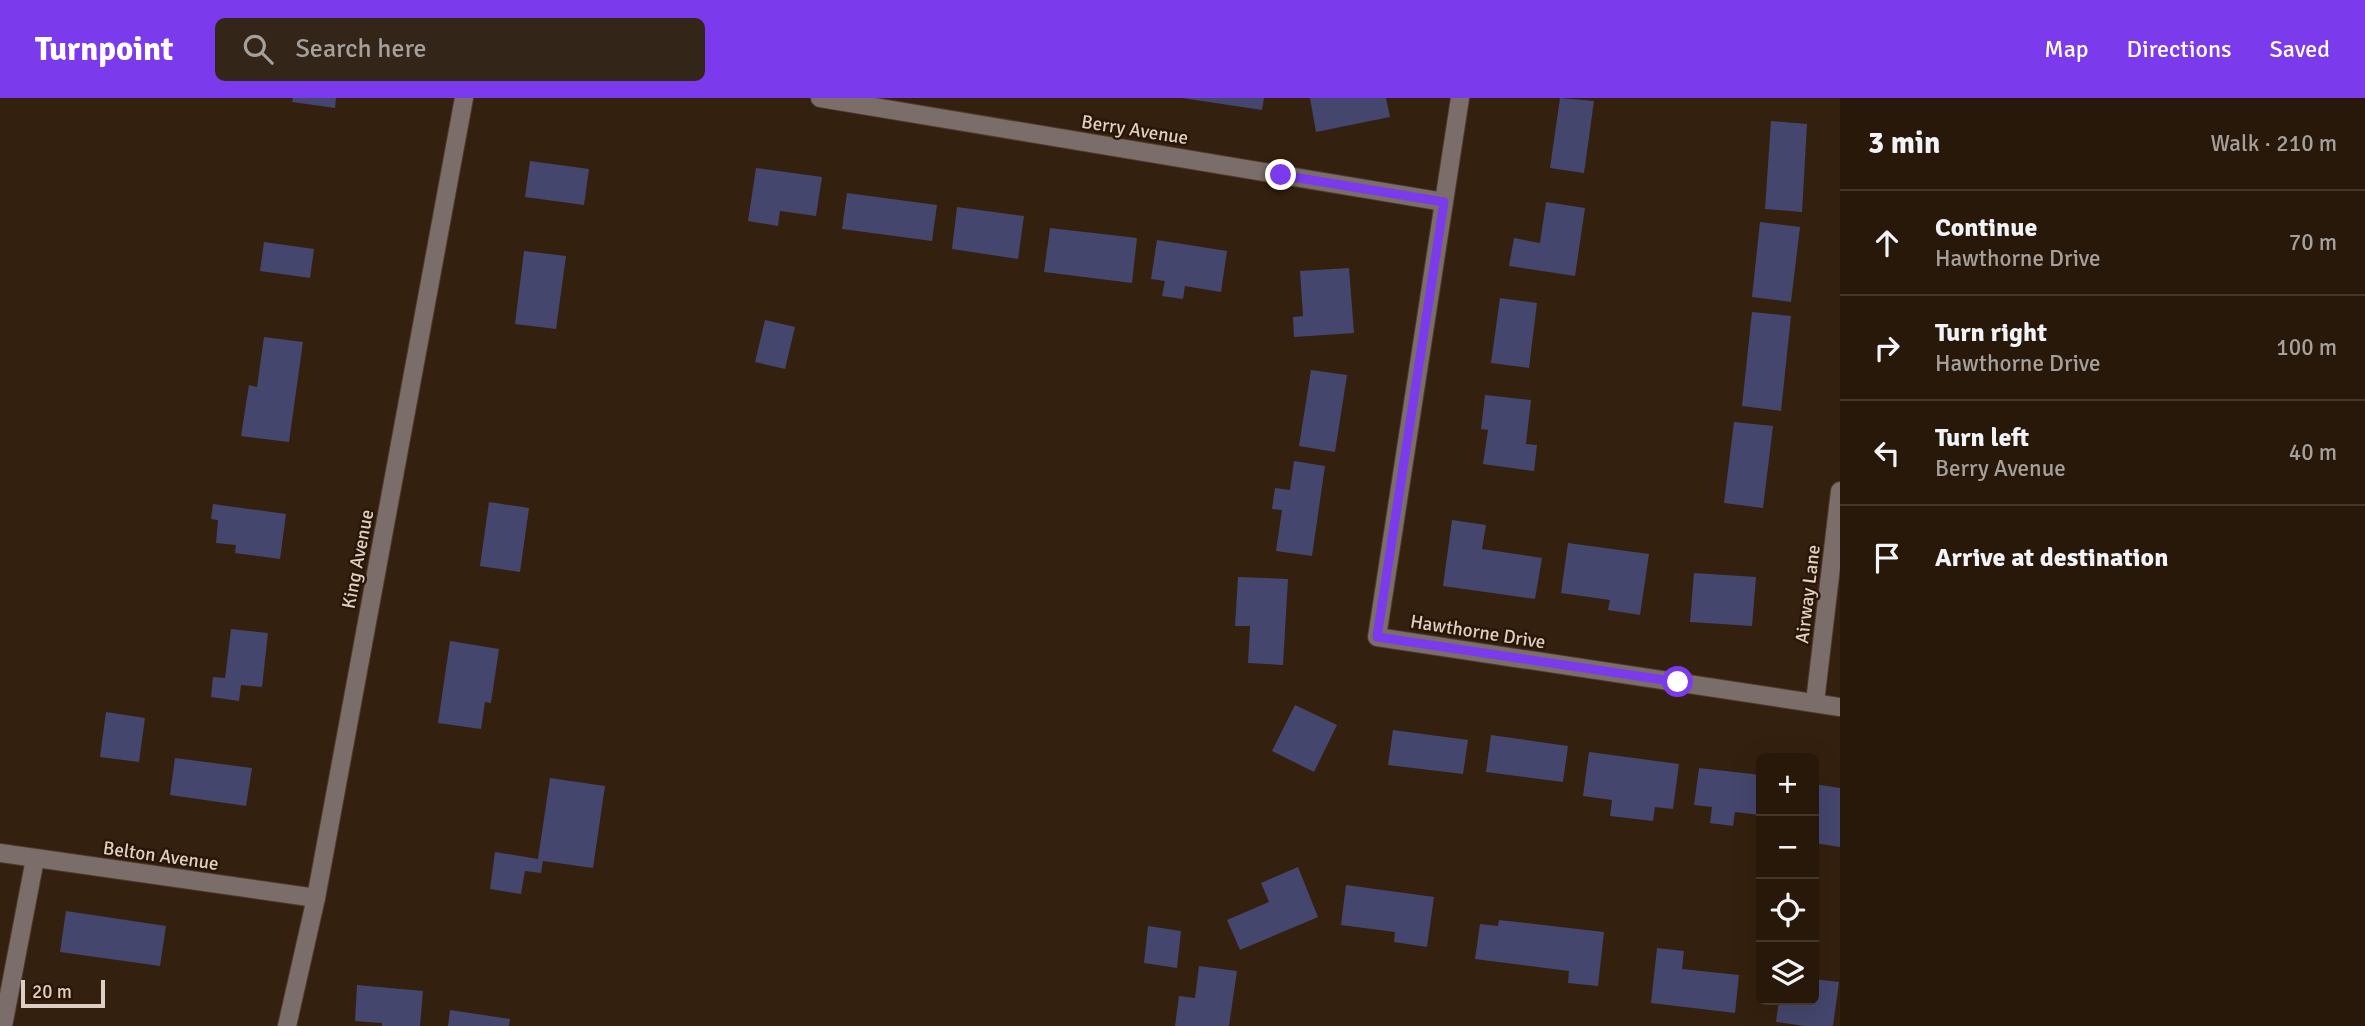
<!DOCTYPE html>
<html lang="en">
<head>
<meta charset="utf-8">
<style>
	:root { --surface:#27180a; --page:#332518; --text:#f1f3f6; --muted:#a4a09c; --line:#43372b; --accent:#7c3aed }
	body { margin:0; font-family:Signika,sans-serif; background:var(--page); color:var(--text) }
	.controls { position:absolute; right:21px; bottom:21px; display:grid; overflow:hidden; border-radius:10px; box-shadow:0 7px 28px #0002 }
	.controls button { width:63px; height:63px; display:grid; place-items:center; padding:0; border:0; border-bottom:2px solid var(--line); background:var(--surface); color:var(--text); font:35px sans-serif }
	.scale { position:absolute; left:21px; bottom:18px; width:84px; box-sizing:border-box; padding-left:7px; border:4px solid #ddcfc4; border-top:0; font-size:19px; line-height:24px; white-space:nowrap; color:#ddcfc4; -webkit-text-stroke:5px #2a1605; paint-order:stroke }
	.stop { position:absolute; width:21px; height:21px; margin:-16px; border:5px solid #7c3aed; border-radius:50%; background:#fff }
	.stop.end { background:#7c3aed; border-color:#fff; box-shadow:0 2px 7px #0008 }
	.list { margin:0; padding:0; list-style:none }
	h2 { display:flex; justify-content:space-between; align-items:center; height:91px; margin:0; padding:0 28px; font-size:30px }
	h2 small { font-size:23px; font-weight:400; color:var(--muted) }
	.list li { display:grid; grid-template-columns:46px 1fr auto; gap:21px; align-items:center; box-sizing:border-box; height:105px; padding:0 28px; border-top:2px solid var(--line) }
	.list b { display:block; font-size:26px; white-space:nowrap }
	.list p { margin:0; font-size:23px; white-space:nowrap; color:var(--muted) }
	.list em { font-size:23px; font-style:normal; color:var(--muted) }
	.icon { flex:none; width:38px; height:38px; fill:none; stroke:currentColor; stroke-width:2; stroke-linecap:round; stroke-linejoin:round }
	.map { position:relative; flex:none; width:1840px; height:928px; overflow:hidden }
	header { display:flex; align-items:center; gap:42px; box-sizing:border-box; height:98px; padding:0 35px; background:var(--accent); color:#fff }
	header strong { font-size:33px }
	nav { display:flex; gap:38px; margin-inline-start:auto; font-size:24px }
	.search { width:490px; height:63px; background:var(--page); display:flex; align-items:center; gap:18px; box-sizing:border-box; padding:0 24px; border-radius:10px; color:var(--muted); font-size:26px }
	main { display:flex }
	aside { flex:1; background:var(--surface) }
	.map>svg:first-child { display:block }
	.building { fill:#44466d }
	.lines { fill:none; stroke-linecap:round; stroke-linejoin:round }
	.minor-casing { stroke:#4f3c2b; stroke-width:20 }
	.minor { stroke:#7b6d69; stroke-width:18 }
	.route { stroke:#7c3aed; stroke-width:9 }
	.labels { text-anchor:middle; stroke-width:5; stroke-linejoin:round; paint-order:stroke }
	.street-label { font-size:19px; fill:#ddcfc4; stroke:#2a1605 }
</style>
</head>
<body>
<header>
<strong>Turnpoint</strong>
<div class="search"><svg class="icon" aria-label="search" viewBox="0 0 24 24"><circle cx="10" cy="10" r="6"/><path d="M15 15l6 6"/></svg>Search here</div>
<nav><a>Map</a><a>Directions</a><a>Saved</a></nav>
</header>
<main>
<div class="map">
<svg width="1840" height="928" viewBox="0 0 1840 928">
	<rect width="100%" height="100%" fill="#34200e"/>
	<g class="building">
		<polygon points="293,0 336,0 335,10 292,4"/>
		<polygon points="1182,0 1264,0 1262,12"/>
		<polygon points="1310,0 1386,0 1390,19 1316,34"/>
		<polygon points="1560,0 1594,3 1584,75 1550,70"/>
		<polygon points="1771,23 1807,26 1802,114 1765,111"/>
		<polygon points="530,63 589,71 584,107 525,99"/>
		<polygon points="756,70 822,79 816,118 780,113 778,128 748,123"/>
		<polygon points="847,95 937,107 932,143 842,131"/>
		<polygon points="1546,104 1585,110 1575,178 1509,168 1514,140 1540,145"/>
		<polygon points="957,109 1024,118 1018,161 952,151"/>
		<polygon points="1760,124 1800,129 1791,204 1752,199"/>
		<polygon points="1050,130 1137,140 1132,185 1044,174"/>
		<polygon points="1157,142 1227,153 1221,194 1185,188 1183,201 1162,198 1165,183 1151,181"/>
		<polygon points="264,144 314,151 310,180 260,173"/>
		<polygon points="524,153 566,158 556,231 515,226"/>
		<polygon points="1349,170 1354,235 1294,239 1293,219 1303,218 1300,173"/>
		<polygon points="1500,200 1537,205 1529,270 1491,265"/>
		<polygon points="1752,214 1791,218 1781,313 1742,308"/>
		<polygon points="765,222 795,229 785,271 755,264"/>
		<polygon points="264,239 303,244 289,344 241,338 249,287 257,289"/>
		<polygon points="1311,272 1347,277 1335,354 1299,348"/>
		<polygon points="1485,297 1531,302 1526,346 1537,347 1534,373 1483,366 1488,332 1481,331"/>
		<polygon points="1734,324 1773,328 1763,410 1724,405"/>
		<polygon points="1294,363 1325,368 1312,458 1276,453 1282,412 1272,411 1275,390 1290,392"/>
		<polygon points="489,404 529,410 520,474 480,468"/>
		<polygon points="213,406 286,416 280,461 235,455 236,447 216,445 218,422 211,421"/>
		<polygon points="1452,422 1486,427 1482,451 1542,460 1535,501 1443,488"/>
		<polygon points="1568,445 1649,456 1640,517 1608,512 1610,502 1561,495"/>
		<polygon points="1694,475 1756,479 1752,528 1690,524"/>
		<polygon points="1238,479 1288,481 1283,567 1248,565 1250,528 1235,528"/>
		<polygon points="231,531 268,535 262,589 241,587 239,603 211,599 213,579 225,580"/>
		<polygon points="450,543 499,551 491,605 485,604 481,631 438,625"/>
		<polygon points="1295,607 1337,627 1314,674 1272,653"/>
		<polygon points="106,614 145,620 139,664 100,659"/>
		<polygon points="1393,632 1468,642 1463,676 1388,667"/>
		<polygon points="1491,637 1568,648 1563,684 1486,674"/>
		<polygon points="1589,654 1679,666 1673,711 1655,709 1653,723 1610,718 1612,702 1583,698"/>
		<polygon points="175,660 252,670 246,708 170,697"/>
		<polygon points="1699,670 1761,677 1760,717 1735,714 1733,728 1710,725 1712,709 1694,707"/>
		<polygon points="550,680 605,688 593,770 543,763 541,775 525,773 521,796 490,791 495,754 538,761"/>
		<polygon points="1814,686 1840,690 1840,749 1814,745"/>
		<polygon points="1298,769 1318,819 1240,852 1227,822 1269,804 1261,785"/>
		<polygon points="1346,787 1434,799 1427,849 1394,844 1395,834 1341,827"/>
		<polygon points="66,813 166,828 160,868 60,854"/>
		<polygon points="1499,822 1604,834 1598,888 1568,885 1569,873 1475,861 1480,826 1498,828"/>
		<polygon points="1148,828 1181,833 1177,870 1144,865"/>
		<polygon points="1657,850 1684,853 1682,871 1739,877 1735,915 1651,905"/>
		<polygon points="1199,868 1237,873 1229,928 1175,928 1179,898 1195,900"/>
		<polygon points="1814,881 1839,884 1833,928 1805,928 1776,924 1779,902 1814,902"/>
		<polygon points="357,887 423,893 420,928 382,928 382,925 355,923"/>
		<polygon points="450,912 510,921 509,928 448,928"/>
	</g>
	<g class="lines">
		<defs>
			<g id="minor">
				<polyline points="820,0 1444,104"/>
				<polyline points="1460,0 1377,539 1840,609"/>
				<polyline points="1815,604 1840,393"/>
				<polyline points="0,755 316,800"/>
				<polyline points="3,928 35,761"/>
				<polyline points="287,928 316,800 464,0"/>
			</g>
		</defs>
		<use href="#minor" class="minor-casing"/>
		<use href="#minor" class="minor"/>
	</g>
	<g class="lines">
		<polyline class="route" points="1281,77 1444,104 1377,539 1678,584"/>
	</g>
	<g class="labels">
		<g class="street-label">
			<text transform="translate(1135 31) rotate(9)" y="7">Berry Avenue</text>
			<text transform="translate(357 461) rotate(-79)" y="7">King Avenue</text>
			<text transform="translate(1807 496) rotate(-83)" y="7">Airway Lane</text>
			<text transform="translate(1478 533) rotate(9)" y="7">Hawthorne Drive</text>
			<text transform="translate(161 757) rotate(8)" y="7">Belton Avenue</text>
		</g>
	</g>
</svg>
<div class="controls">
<button>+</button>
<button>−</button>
<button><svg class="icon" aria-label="locate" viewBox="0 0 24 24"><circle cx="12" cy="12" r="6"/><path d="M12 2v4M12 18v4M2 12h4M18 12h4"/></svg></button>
<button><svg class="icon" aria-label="layers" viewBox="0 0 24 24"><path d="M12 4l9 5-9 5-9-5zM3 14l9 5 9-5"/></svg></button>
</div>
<div class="scale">20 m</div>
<div class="stop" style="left:1678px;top:584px"></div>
<div class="stop end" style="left:1281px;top:77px"></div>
</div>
<aside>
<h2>3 min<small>Walk · 210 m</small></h2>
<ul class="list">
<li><svg class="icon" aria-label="ahead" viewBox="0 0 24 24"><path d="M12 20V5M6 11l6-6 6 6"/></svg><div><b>Continue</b><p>Hawthorne Drive</p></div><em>70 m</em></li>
<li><svg class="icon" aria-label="right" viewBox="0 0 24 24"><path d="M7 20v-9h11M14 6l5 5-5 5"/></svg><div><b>Turn right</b><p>Hawthorne Drive</p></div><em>100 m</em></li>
<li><svg class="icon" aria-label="left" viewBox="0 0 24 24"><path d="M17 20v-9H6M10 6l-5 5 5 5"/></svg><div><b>Turn left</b><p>Berry Avenue</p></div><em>40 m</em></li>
<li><svg class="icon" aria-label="arrive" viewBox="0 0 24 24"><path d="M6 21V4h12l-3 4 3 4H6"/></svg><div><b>Arrive at destination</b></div></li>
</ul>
</aside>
</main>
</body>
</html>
